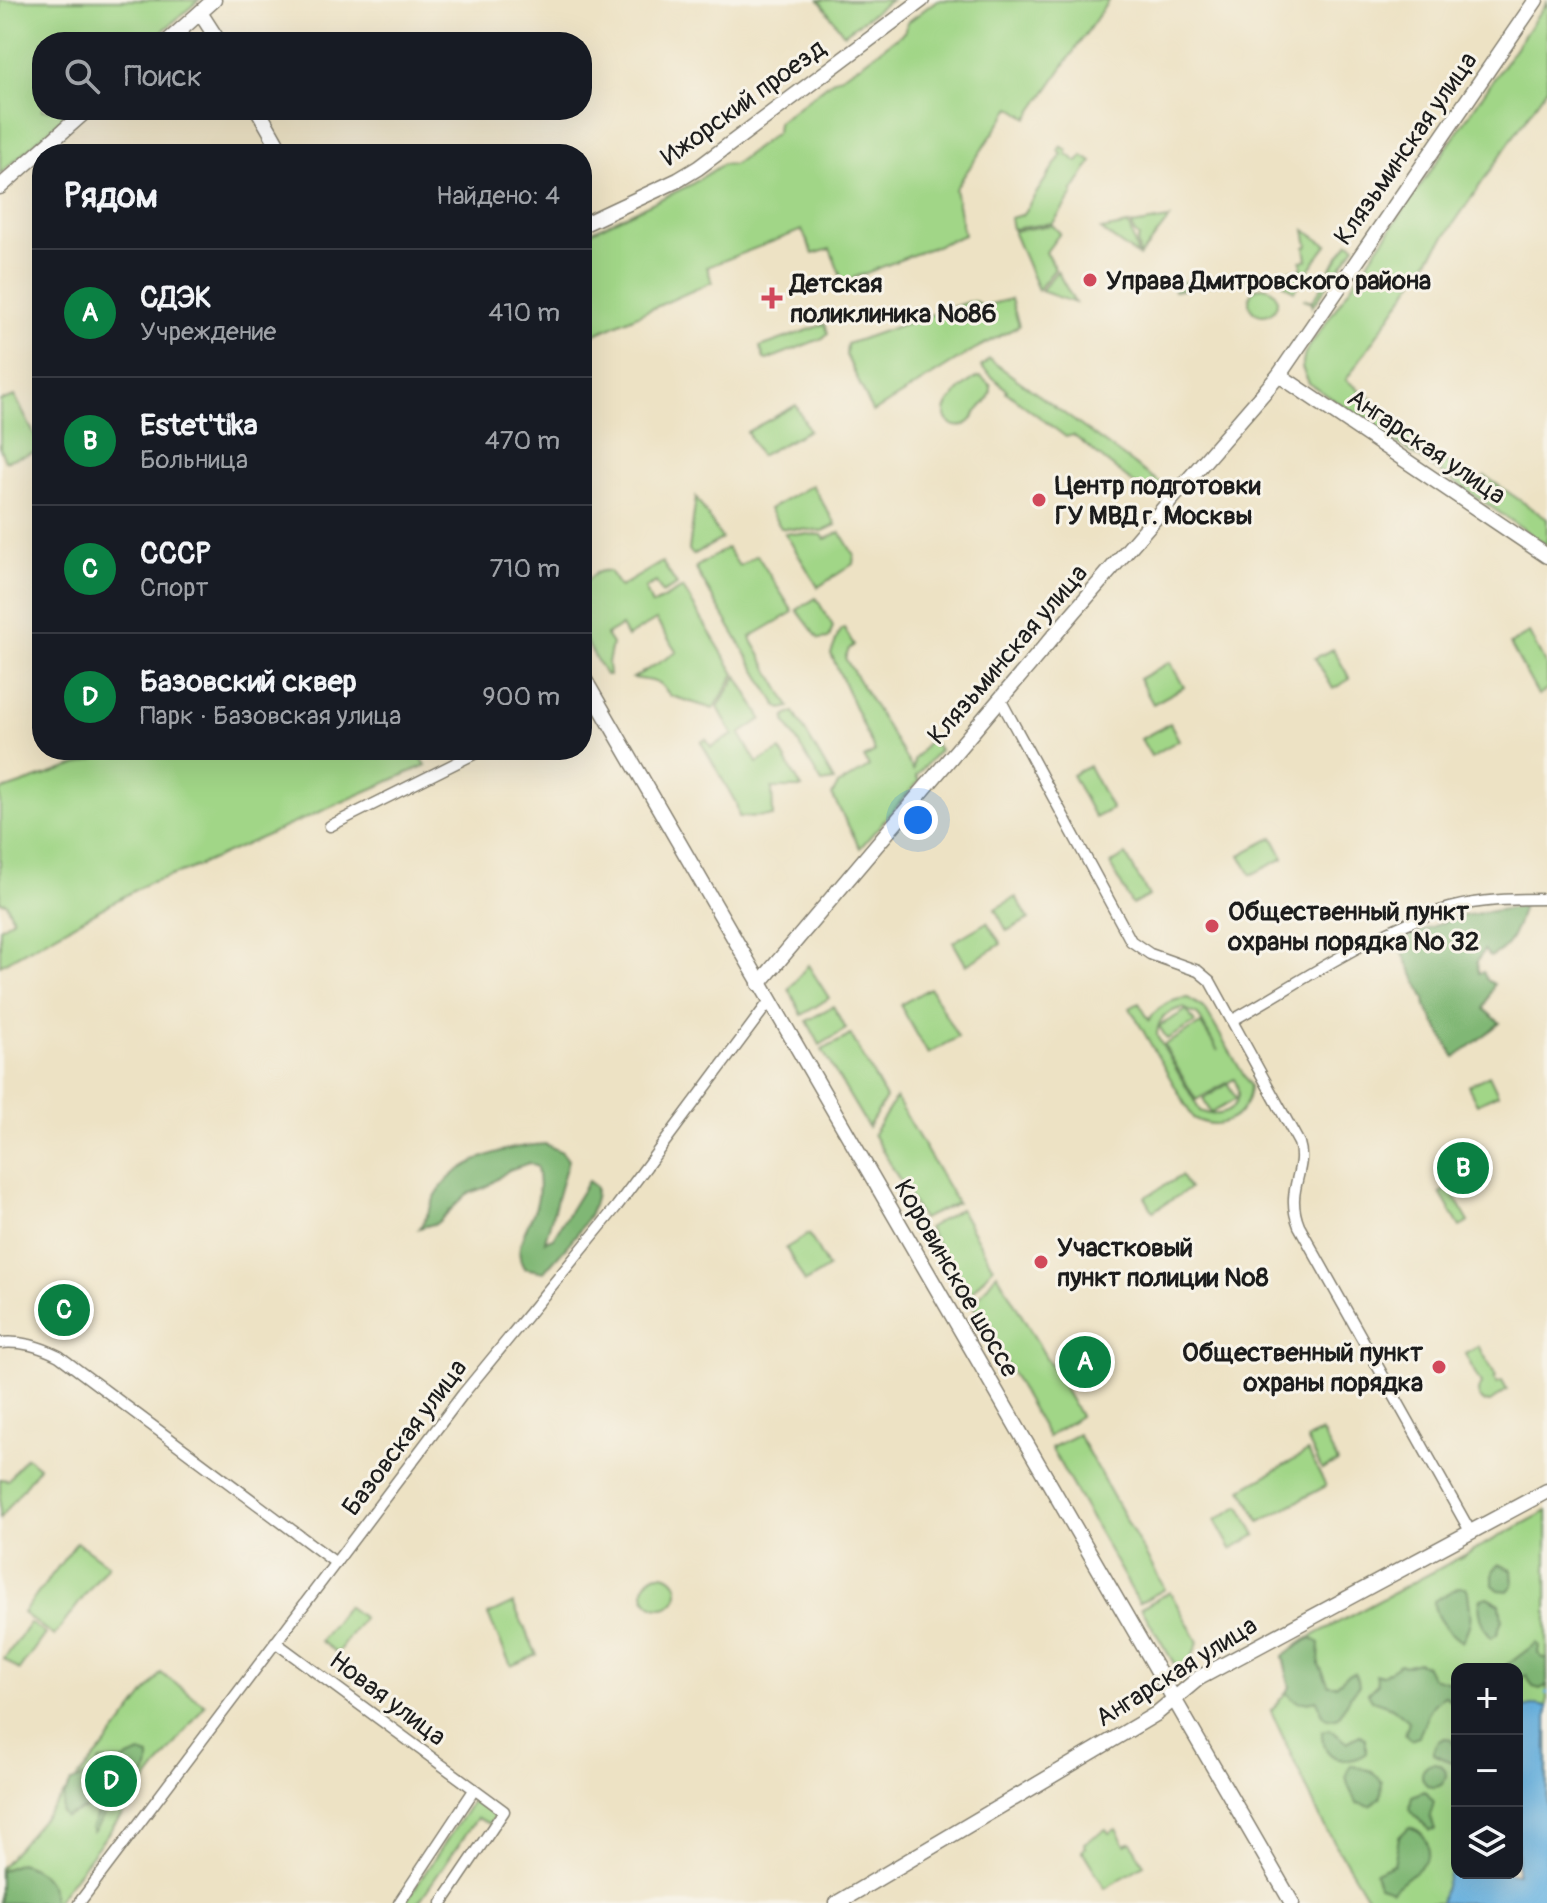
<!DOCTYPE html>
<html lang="ru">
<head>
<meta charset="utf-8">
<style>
	:root { --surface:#171b24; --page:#242831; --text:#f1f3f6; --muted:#9ea1a6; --line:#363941; --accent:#0b8043 }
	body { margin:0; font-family:Pangolin,sans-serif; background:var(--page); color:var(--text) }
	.controls { position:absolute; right:24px; bottom:24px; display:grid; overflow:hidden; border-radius:16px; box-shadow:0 8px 32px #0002 }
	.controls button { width:72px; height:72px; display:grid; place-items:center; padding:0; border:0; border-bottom:2px solid var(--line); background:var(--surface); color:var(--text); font:40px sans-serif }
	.you { position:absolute; left:918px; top:820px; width:28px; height:28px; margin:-20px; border:6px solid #fff; border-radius:50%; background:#1a73e8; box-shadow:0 0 0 12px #1a73e833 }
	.badge { display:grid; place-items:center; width:52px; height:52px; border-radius:50%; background:var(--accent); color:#fff; font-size:26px; font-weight:700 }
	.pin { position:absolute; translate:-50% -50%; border:4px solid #fff; box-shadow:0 2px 8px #0006 }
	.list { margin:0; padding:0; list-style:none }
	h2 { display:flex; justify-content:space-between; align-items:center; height:104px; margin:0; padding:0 32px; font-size:34px }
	h2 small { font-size:26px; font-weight:400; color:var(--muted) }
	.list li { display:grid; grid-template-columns:52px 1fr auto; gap:24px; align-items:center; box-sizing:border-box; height:128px; padding:0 32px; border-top:2px solid var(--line) }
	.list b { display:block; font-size:30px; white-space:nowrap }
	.list p { margin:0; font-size:26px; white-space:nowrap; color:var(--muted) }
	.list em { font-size:26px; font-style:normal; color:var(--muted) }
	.icon { flex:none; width:44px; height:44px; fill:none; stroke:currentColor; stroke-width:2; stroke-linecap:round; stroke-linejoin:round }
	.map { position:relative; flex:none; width:1547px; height:1903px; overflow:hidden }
	.search { position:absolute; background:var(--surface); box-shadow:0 8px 32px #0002; left:32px; top:32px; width:560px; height:88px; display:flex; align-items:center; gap:20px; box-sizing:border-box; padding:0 28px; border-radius:32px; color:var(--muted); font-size:30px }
	.panel { position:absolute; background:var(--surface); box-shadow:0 8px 32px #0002; left:32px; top:144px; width:560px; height:616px; border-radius:32px }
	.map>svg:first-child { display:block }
	.green { fill:#a1d687; stroke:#5e7952; stroke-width:2; fill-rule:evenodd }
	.forest { fill:#80b774; stroke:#4e6a48; stroke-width:2 }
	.water { fill:#69b4e2; stroke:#42687f; stroke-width:2 }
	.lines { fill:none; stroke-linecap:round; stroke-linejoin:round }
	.stream { stroke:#69b4e2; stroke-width:3 }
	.street-casing { stroke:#847f70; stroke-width:13 }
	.secondary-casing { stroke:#847f70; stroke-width:17 }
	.street { stroke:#fff; stroke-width:10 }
	.secondary { stroke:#fff; stroke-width:14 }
	.poi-dot { fill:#d1495b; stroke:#f7f3e8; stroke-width:3 }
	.labels { text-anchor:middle; stroke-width:6; stroke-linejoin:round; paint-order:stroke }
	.street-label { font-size:26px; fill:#1c1c1c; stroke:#f7f3e8 }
	.poi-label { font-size:26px; font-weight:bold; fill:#1c1c1c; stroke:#f7f3e8; text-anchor:start }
</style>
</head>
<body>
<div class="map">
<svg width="1547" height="1903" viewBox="0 0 1547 1903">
	<rect width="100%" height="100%" fill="#f7f3e8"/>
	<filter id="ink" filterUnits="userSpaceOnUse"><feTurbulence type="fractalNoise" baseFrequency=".0125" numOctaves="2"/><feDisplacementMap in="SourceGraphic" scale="16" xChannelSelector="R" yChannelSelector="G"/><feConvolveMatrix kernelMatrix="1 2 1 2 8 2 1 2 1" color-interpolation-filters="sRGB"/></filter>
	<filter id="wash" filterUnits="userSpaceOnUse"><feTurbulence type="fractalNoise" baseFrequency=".006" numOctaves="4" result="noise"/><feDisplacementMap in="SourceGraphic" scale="32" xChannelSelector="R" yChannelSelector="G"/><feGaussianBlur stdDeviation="1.8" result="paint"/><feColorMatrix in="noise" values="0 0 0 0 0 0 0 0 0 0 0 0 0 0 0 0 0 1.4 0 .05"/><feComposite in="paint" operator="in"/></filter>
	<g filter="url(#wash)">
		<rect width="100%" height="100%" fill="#ede2c4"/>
		<g class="green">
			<polygon points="0,0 199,0 150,42 42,42 42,110 72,110 0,174"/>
			<polygon points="819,0 891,0 844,34"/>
			<polygon points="937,0 1109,0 1028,118 1011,107 955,189 964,235 843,282 830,249 813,254 802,230 707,267 712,282 582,340 582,236 690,185 723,164 733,165 777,132 778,122 832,81 860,65 904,32 908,22"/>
			<polygon points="1547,2 1547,88 1346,380 1374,400 1369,408 1479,484 1485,476 1547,519 1547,545 1309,383 1302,368 1305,353"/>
			<polygon points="1061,146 1067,150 1067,154 1078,162 1083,156 1092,162 1073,191 1073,194 1053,223 1012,229 1010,218 1022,215 1062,154 1058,151"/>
			<polygon points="1169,219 1140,256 1137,243 1139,237 1134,233 1132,225"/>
			<polygon points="1052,225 1060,233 1046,252 1055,269 1038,290 1013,231"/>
			<polygon points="1129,225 1138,256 1101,230"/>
			<polygon points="1305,230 1327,245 1294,291 1273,276 1272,273 1302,269 1301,261 1307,260 1305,247 1308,246"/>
			<polygon points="1349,242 1355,246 1312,307 1312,303 1303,299 1312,301 1326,281 1324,278"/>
			<polygon points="1258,270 1259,277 1174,291 1173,284"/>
			<polygon points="1057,271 1075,303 1041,291"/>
			<circle cx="1263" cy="301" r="14"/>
			<polygon points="1011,299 1019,326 975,349 873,412 846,355 847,344 973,300 983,306"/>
			<polygon points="825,324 828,333 823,338 767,360 764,359 760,347"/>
			<polygon points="989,359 1146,473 1164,485 1153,499 1073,435 1066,437 1006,392 1007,390 981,367"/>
			<path d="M981 377 991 386C992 397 984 404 976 413 974 417 972 421 968 423 959 431 944 424 945 412 946 401 971 377 981 377Z"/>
			<polygon points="15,396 42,450 5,461 0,448 0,401"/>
			<polygon points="796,405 809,430 760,456 747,432"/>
			<polygon points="812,485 836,525 823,531 781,528 769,509"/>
			<polygon points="696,497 722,539 693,555 689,550"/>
			<polygon points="840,532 854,555 853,564 818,587 785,533 822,535 825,539"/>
			<polygon points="727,548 739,566 757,555 793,612 750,637 790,707 782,709 777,706 697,571 696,567"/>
			<path d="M662 562 677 585 662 593 656 582 645 588 652 605 683 588 735 674 714 709 671 696 660 684 652 681 633 678 677 652 656 620 627 637 621 626 606 635 612 644 608 663 609 675H605L582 634V586C590 577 597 569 609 571L620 587Z"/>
			<polygon points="816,598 833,626 829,638 819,639 797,610"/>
			<polygon points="844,628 854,645 849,649 845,658 913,770 914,760 929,741 933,741 939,750 916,776 919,781 860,848 832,795 838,785 869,767 864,758 875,752 831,654 840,630"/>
			<polygon points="1529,633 1547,667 1547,690 1538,695 1510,644"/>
			<polygon points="1333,649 1350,679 1333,689 1315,658"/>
			<polygon points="1170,662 1184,687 1153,704 1139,679"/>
			<polygon points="737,676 762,719 740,734 757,763 780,750 802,788 772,788 773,816 739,817 736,803 701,742 706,739 711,747 733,735 718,707"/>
			<polygon points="794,712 834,781 822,783 785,721 786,716"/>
			<polygon points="1170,723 1179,740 1151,756 1141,739"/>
			<polygon points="120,750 416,750 426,765 186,871 148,883 0,965 0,928 13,919 6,903 0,902 0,791"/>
			<polygon points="1089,766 1112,809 1095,818 1072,775"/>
			<polygon points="1273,837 1284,858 1251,875 1240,855"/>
			<polygon points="1126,855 1149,896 1132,905 1110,864"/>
			<polygon points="1016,897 1029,919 1007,931 995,909"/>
			<polygon points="987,922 1001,944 966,965 953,942"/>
			<polygon points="808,965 829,998 802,1015 789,989"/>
			<polygon points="930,988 958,1037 928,1054 900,1005"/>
			<path d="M1188 998 1205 1009 1250 1086C1248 1117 1221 1133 1193 1118L1130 1008 1139 1003 1149 1020C1158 1006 1171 999 1188 998ZM1183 1008 1198 1015 1218 1051 1201 1024 1164 1045 1196 1100 1234 1079C1248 1104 1224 1122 1200 1111L1157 1036C1157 1019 1167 1011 1183 1008Z"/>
			<polygon points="833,1006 846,1029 820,1045 807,1021"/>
			<polygon points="1187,1010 1195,1023 1167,1039 1159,1026"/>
			<polygon points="851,1035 886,1098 868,1127 822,1050"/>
			<polygon points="1489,1075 1498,1094 1477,1104 1468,1086"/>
			<polygon points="1228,1084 1236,1099 1211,1113 1203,1099"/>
			<polygon points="896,1098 957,1203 922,1219 873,1134"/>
			<polygon points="1181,1176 1189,1189 1153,1211 1145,1197"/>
			<polygon points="1449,1188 1469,1222 1460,1227 1440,1193"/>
			<polygon points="960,1209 993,1267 967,1298 928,1228"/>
			<polygon points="809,1234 828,1268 805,1282 786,1248"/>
			<polygon points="997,1273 1080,1416 1048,1437 973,1305"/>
			<path d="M1479 1346 1496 1376 1494 1378 1497 1383 1502 1381 1507 1390 1490 1402C1479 1403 1475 1393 1481 1384L1465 1354Z"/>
			<polygon points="1322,1432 1338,1462 1322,1470 1307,1439"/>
			<polygon points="1078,1434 1165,1589 1139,1603 1051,1448"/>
			<polygon points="1308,1452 1326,1486 1260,1522 1242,1489"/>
			<polygon points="26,1457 39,1467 0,1519 0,1479 8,1480"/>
			<polygon points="1240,1506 1256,1535 1231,1549 1215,1520"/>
			<path d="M1547 1511V1903H1371L1322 1822 1271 1711 1290 1687 1283 1656 1305 1640ZM1457 1669H1517V1873H1457Z"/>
			<polygon points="77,1542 108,1565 54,1636 23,1613"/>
			<circle cx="661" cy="1591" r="17"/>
			<polygon points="1170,1592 1198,1642 1188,1667 1175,1665 1141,1608"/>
			<polygon points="513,1603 537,1655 511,1666 488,1615"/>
			<polygon points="347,1606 363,1618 337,1653 320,1641"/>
			<polygon points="30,1623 45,1634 19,1670 4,1659"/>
			<polygon points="161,1673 205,1705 55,1903 0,1903 0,1868 101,1751"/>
			<polygon points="477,1800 494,1809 494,1818 490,1824 477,1818 418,1903 405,1903 472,1802"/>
			<polygon points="1106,1829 1109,1833 1116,1829 1125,1845 1131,1842 1144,1865 1105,1888 1082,1850 1086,1847 1084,1843"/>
		</g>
		<g class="forest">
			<path d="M1523 906C1516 928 1513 947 1490 957L1484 950 1477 962 1478 973 1483 972 1487 980 1494 984 1484 1009 1500 1023 1455 1058 1426 1007 1425 999 1397 941 1456 917Z"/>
			<path d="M545 1144 562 1152 568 1160 545 1241 553 1238 588 1181 596 1187C597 1220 563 1248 544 1272L524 1268C511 1247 529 1227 536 1206 540 1193 539 1181 537 1167L529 1163 509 1170 486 1187 467 1194 437 1223 419 1228C428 1218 430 1206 436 1195 456 1160 507 1146 545 1144Z"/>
			<polygon points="1499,1564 1512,1570 1513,1585 1508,1591 1499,1590 1493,1585 1493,1571"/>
			<path d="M1459 1587H1466C1469 1591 1468 1596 1469 1601 1472 1620 1471 1623 1462 1642 1449 1633 1433 1617 1434 1601Z"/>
			<path d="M1487 1597 1500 1604 1502 1620 1497 1634 1491 1638C1484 1628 1476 1611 1481 1599Z"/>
			<path d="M1311 1638 1320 1643 1319 1665 1329 1685H1336L1347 1675 1354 1673 1358 1679 1359 1687 1349 1697 1339 1717C1322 1723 1322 1712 1317 1700 1305 1703 1294 1704 1286 1692L1290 1687 1283 1656Z"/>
			<polygon points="1536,1643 1539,1646 1538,1653 1543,1658 1547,1658 1547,1686 1540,1689 1533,1687 1526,1675 1517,1681 1517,1669 1502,1669"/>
			<path d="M1418 1662 1425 1665 1431 1677 1450 1682 1457 1675V1705L1445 1696C1426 1705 1428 1721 1418 1737L1411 1740 1405 1735 1409 1721 1392 1707 1372 1700 1368 1693 1378 1683 1376 1675H1383L1400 1664 1404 1666Z"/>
			<path d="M1329 1729 1347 1742 1360 1735 1366 1739V1753C1347 1768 1320 1758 1322 1731Z"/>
			<path d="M1445 1738 1452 1739 1457 1757 1453 1763 1434 1754C1434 1745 1436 1741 1445 1738Z"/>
			<path d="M140 1753 149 1756C151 1789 125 1785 111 1805 104 1813 100 1823 93 1832L91 1828 97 1814 92 1806 65 1817 61 1813 63 1799 71 1782 89 1776 100 1761 124 1760Z"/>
			<circle cx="1434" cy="1775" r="12"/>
			<path d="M1351 1765 1372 1771 1382 1782 1381 1796 1371 1806 1357 1803C1350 1790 1341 1778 1351 1765Z"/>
			<polygon points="1425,1791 1434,1802 1430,1816 1435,1829 1430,1830 1409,1810 1412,1796"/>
			<path d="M1409 1827C1416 1829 1421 1831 1425 1838 1439 1861 1406 1876 1393 1890L1379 1886 1375 1872 1394 1864 1399 1837Z"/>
			<path d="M19 1863C40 1867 54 1882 53 1903H0V1871Z"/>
		</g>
		<polygon class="water" points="1536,1705 1547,1707 1546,1903 1441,1903 1446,1882 1457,1856 1457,1873 1517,1873 1517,1717 1525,1708"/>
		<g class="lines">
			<polyline class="stream" points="1546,1693 1547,1693"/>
		</g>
	</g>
	<g filter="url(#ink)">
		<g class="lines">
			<defs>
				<g id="street">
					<path d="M1000 699 1131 941 1150 954 1198 971 1210 981 1299 1143C1308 1171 1284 1189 1299 1226L1470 1531"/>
					<polyline points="582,700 593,694"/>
					<polyline points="330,826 482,750"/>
					<path d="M1233 1020C1299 983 1378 928 1450 908 1482 899 1514 899 1547 899"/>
					<path d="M0 1343C22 1341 39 1346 59 1356L336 1563"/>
					<polyline points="275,1642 504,1811 442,1903"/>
					<polyline points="79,1903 463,1394 617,1206 769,1002"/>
					<polyline points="399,1903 474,1790"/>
				</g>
				<g id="secondary">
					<polyline points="201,14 219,42"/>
					<polyline points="167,42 214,0"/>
					<polyline points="258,110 283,154"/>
					<polyline points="0,187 87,110"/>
					<polyline points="582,225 678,180 698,168 922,0"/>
					<polyline points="1279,375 1547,556"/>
					<polyline points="582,675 1292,1903"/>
					<polyline points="759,984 1074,612 1279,375 1536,0"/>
					<polyline points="837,1903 1156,1714 1199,1678 1547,1491"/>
				</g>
			</defs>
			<use href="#street" class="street-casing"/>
			<use href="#secondary" class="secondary-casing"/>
			<use href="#street" class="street"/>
			<use href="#secondary" class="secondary"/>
		</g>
	</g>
	<g class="poi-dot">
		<circle cx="1090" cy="280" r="8"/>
		<path d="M768 286h8v8h8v8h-8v8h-8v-8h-8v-8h8z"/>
		<circle cx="1039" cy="500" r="8"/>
		<circle cx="1212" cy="926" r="8"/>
		<circle cx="1041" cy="1262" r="8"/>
		<circle cx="1439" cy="1367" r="8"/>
	</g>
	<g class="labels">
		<g class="street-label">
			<text transform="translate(743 102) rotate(-36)" y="9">Ижорский проезд</text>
			<text transform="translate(1405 148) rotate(-55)" y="9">Клязьминская улица</text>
			<text transform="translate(1427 446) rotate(34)" y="9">Ангарская улица</text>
			<text transform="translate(1007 654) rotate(-49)" y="9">Клязьминская улица</text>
			<text transform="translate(957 1278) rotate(60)" y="9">Коровинское шоссе</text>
			<text transform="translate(404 1437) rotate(-53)" y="9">Базовская улица</text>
			<text transform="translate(1176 1671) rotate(-32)" y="9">Ангарская улица</text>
			<text transform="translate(388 1698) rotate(37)" y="9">Новая улица</text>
		</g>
		<g class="poi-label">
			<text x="1106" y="289">Управа Дмитровского района</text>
			<text x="790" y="292">Детская<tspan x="790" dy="30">поликлиника №86</tspan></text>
			<text x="1055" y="494">Центр подготовки<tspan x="1055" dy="30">ГУ МВД г. Москвы</tspan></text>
			<text x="1228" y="920">Общественный пункт<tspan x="1228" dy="30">охраны порядка № 32</tspan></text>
			<text x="1057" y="1256">Участковый<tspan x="1057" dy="30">пункт полиции №8</tspan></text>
			<text x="1423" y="1361" text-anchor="end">Общественный пункт<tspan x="1423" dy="30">охраны порядка</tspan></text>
		</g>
	</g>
</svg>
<div class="controls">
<button>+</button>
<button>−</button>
<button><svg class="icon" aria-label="layers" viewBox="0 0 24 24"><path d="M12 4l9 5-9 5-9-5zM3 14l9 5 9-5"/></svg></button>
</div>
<div class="you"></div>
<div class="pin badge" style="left:1085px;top:1362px">A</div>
<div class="pin badge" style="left:1463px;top:1168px">B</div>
<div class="pin badge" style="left:64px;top:1310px">C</div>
<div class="pin badge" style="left:111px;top:1781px">D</div>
<div class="search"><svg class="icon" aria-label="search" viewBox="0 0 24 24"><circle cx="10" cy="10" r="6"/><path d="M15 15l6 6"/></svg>Поиск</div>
<section class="panel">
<h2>Рядом<small>Найдено: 4</small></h2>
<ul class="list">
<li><span class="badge">A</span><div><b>СДЭК</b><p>Учреждение</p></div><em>410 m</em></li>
<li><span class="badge">B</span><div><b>Estet'tika</b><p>Больница</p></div><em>470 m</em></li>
<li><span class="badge">C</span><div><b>СССР</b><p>Спорт</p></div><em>710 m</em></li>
<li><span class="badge">D</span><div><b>Базовский сквер</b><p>Парк · Базовская улица</p></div><em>900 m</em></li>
</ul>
</section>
</div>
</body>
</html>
